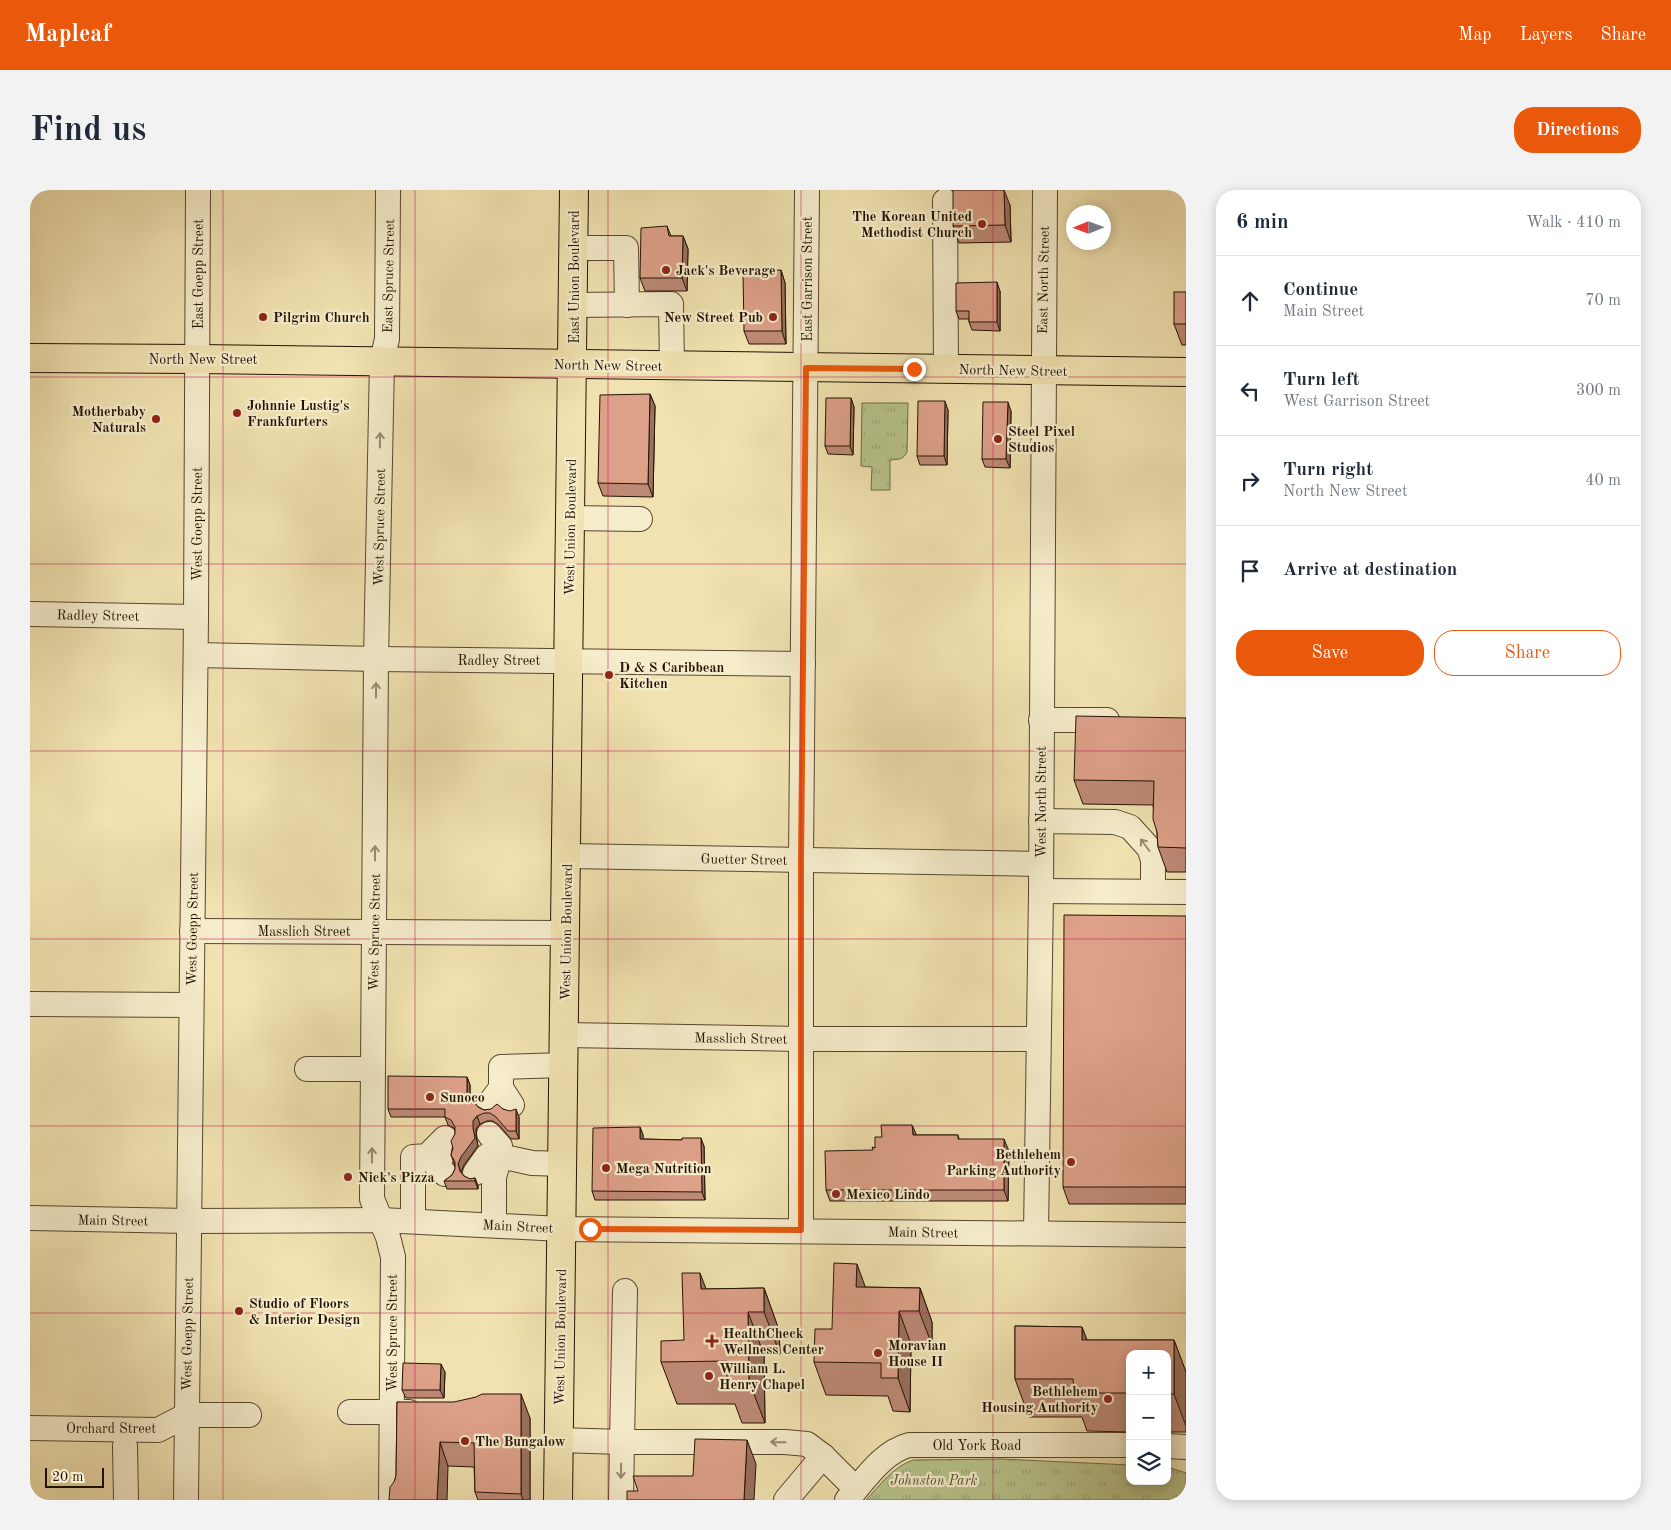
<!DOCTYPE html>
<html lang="en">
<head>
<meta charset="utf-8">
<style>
	:root { --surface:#fff; --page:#f2f2f3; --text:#1f2937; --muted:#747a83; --line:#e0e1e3; --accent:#ea580c }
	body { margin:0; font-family:"Old Standard TT",serif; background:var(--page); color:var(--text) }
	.controls { position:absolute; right:15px; bottom:15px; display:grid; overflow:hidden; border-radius:10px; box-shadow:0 2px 12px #0003 }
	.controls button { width:45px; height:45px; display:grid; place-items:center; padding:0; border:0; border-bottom:1px solid var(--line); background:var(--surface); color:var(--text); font:25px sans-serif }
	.compass { position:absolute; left:1036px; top:15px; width:45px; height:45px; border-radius:50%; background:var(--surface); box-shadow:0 2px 12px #0003; rotate:269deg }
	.scale { position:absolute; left:15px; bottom:12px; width:59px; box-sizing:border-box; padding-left:5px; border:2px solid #241205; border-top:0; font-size:14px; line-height:18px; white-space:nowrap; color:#241205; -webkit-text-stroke:4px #f6edcc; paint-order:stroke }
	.stop { position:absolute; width:15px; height:15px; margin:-11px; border:4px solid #ea580c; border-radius:50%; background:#fff }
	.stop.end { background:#ea580c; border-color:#fff; box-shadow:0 1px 5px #0008 }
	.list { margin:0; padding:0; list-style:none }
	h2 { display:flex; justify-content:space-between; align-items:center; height:65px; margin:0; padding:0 20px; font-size:21px }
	h2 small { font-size:16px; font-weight:400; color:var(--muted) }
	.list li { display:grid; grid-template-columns:32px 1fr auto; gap:15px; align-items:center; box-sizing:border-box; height:90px; padding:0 20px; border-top:1px solid var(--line) }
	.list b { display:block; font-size:19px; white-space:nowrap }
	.list p { margin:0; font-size:16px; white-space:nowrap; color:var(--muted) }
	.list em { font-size:16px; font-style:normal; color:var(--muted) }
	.actions { display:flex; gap:10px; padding:15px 20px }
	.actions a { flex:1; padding:11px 0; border:1px solid var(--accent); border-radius:20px; text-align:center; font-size:18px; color:var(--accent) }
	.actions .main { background:var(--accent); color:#fff }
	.icon { flex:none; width:28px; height:28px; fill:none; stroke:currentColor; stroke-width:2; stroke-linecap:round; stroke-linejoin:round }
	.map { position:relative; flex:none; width:1156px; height:1310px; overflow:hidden; border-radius:20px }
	header { display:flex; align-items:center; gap:30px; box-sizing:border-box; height:70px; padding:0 25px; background:var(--accent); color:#fff }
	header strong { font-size:24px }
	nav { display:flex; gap:28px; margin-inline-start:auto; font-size:18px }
	.intro { display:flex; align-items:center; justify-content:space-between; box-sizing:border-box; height:120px; padding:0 30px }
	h1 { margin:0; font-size:35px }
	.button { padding:12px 22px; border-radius:20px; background:var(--accent); color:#fff; font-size:18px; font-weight:700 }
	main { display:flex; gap:30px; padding:0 30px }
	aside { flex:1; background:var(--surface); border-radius:20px; box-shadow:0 2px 12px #0003 }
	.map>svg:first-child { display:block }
	.grass { fill:url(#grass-tufts); stroke:#6e6b49 }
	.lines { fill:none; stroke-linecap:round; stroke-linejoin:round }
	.minor-casing { stroke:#574630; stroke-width:26 }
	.major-casing { stroke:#241205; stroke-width:30 }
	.minor { stroke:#f6edcc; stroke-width:24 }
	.major { stroke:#f1e3b1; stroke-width:28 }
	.wall { fill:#be8a76; stroke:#241205 }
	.shaded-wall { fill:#9b7160; stroke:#241205 }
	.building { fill:#dda189; stroke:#241205 }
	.oneway { stroke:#988a72 }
	.route { stroke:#ea580c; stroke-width:6 }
	.grid { fill:none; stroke:#c2185b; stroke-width:1; stroke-opacity:0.55 }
	.poi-dot { fill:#8f2418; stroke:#f6edcc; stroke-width:2 }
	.labels { text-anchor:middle; stroke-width:4.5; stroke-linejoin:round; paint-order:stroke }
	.poi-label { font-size:14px; font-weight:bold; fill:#241205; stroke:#f6edcc; text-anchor:start }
	.street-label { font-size:14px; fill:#241205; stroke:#f6edcc }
	.park-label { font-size:14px; font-style:italic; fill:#585035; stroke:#f6edcc }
</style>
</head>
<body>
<header>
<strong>Mapleaf</strong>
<nav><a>Map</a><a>Layers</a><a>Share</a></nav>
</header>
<div class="intro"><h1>Find us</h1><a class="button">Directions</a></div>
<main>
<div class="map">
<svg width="1156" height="1310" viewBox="0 0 1156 1310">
	<defs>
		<pattern id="grass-tufts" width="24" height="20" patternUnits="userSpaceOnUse" patternTransform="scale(1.25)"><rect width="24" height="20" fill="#b8c48d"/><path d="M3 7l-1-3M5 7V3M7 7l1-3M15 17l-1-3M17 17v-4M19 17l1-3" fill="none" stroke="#9ea778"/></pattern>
	</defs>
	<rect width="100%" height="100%" fill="#f1e3b1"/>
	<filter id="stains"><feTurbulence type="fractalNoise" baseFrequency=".004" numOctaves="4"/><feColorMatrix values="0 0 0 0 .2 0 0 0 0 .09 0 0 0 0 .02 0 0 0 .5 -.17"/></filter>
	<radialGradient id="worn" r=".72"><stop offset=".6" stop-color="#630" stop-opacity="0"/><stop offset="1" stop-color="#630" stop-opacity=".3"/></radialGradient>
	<g class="grass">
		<path d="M832 213H878L877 262C873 270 869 269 860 270V300H841L842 277 831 276Z"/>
		<path d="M971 1269 1100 1275V1291H1137V1277L1156 1283V1310H836C850 1295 863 1277 883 1270Z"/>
	</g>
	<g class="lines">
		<defs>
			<g id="minor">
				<polyline points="358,0 357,149 352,171 346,469 342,1009 358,1047 363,1067 361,1310"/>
				<polyline points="915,11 916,179"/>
				<polyline points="544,58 596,58 597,115"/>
				<polyline points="543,115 641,114 642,176"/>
				<polyline points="540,328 610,329"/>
				<polyline points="0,424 166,427"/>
				<polyline points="166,465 346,469 773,474"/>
				<polyline points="1011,530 1077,530"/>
				<polyline points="1011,631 1085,632 1100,637 1119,658 1123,670 1123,701"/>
				<polyline points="536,666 1011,674"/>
				<polyline points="1011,701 1156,702"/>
				<polyline points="162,741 536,743"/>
				<polyline points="0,814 161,815"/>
				<polyline points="535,845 771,849 1008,849"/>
				<polyline points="277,879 343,879"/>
				<polyline points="471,898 471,877 534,875"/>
				<polyline points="459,914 471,898 482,915"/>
				<polyline points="459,944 470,956 470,966 464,987 464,1035"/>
				<polyline points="412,966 397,966 415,984"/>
				<polyline points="445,983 457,966 470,966 502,973 533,974"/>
				<polyline points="0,1028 159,1031 351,1030 532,1039 1156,1045"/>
				<polyline points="383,1031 383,967 397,966 415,948"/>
				<polyline points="771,1040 771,669 777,0"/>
				<path d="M1006 1043C1007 929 1010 816 1011 702 1014 468 1012 234 1015 0"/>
				<polyline points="320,1222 379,1222"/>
				<polyline points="0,1238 128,1240 157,1225 219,1225"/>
				<polyline points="529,1250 592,1252 595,1101"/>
				<polyline points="95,1256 96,1310"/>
				<polyline points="1137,1256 1156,1257"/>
				<polyline points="156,1310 166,427 168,0"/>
				<polyline points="591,1310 592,1252 755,1252 777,1254 793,1266 826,1299"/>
				<polyline points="756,1310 793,1266"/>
				<path d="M817 1310C834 1291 852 1262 879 1255H1100"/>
			</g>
			<g id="major">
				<polyline points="0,168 168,169 1156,182"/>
				<polyline points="528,1310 544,0"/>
			</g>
		</defs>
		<use href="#minor" class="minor-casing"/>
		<use href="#major" class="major-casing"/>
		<use href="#minor" class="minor"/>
		<use href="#major" class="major"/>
	</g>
	<g class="wall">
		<polygon points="980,15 981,52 929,53 923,36"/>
		<polygon points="637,36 641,46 653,46 658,59 657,101 615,101 610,88"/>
		<polygon points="751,80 755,93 756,154 719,154 714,141"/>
		<polygon points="970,101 970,141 942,140 939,132 939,129 929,129 926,121"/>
		<polygon points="1156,102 1156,155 1152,155 1144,134"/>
		<polygon points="620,204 625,216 623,307 573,306 568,293"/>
		<polygon points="821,208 824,217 823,265 798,264 795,256"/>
		<polygon points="918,220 917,275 890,275 887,266"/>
		<polygon points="981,221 980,278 955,277 952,269"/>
		<polygon points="1156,528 1156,682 1137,682 1128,657 1127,642 1123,615 1053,614 1044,590"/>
		<polygon points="1156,726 1156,1014 1039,1014 1033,997"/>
		<polygon points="437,887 440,895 440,912 454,920 473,919 489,927 489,949 481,949 469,935 463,931 457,931 450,934 446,939 446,946 448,956 434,975 431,982 434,986 440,989 445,988 448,996 448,999 417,999 414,991 422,985 425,979 425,976 421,965 425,944 425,940 424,938 418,935 415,927 361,927 358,919"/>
		<polygon points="882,935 886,945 928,945 929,949 979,961 978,1011 800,1011 796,1000 843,960 852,947"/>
		<polygon points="610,937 613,945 613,949 652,950 674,956 675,1010 565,1010 562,1001"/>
		<polygon points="835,1097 890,1098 902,1132 902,1155 881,1154 880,1222 863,1221 858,1206 796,1205 784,1172 802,1139"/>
		<polygon points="734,1098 749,1140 750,1164 734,1165 735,1233 712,1233 705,1214 647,1214 631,1172 654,1150 676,1099"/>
		<polygon points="985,1136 1052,1137 1057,1150 1144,1150 1156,1182 1156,1242 1137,1242 1137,1164 1100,1164 1100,1242 1057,1241 1052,1227 999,1227 985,1189"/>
		<polygon points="415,1182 414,1208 376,1208 372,1200"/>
		<polygon points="367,1212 500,1228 500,1310 448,1310 445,1302 444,1277 418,1276 364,1292 366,1286"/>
	</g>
	<g class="shaded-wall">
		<polygon points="974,0 980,15 981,52 975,35"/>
		<polygon points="653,46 658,59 657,101 652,88"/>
		<polygon points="751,80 755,93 756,154 752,141"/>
		<polygon points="967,92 970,101 970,141 967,132"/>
		<polygon points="620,204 625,216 623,307 618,294"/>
		<polygon points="821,208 824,217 823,265 820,256"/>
		<polygon points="915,211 918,220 917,275 914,266"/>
		<polygon points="978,212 981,221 980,278 976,269"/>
		<polygon points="437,887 440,895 440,920 437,912"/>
		<polygon points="486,919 489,927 489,949 486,941"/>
		<polygon points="447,926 450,934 446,939 446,946 448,956 434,975 431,982 433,989 428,974 443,931"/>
		<polygon points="882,935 887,946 883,945"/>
		<polygon points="610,937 613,945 613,958 610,949"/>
		<polygon points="671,948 674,956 675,1010 672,1002"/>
		<polygon points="974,949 979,961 978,1011 974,1000"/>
		<polygon points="445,988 448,996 448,999 445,991"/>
		<polygon points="827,1074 839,1107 826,1097"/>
		<polygon points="670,1083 686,1125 671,1099"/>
		<polygon points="734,1098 749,1140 750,1164 734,1122"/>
		<polygon points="890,1098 902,1132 902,1155 889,1121"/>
		<polygon points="869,1121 881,1154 880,1222 868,1188"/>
		<polygon points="718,1122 734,1165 735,1233 719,1191"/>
		<polygon points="1052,1137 1066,1175 1052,1150"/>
		<polygon points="1144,1150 1156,1182 1156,1236 1144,1204"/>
		<polygon points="411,1174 415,1182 414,1208 410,1200"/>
		<polygon points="491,1204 500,1228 500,1310 493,1310 491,1304"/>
		<polygon points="717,1250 726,1274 724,1310 714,1310"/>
		<polygon points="410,1252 418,1276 417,1310 407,1310"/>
	</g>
	<g class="building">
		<polygon points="923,0 974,0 975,35 923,36"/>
		<polygon points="637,36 639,46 653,46 652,88 610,88 611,38"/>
		<polygon points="751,80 752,141 714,141 713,82"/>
		<polygon points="967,92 967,132 939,132 939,121 926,121 926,93"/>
		<rect x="1144" y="102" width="12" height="32"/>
		<polygon points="620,204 618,294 568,293 570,205"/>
		<polygon points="796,208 821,208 820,256 795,256"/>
		<polygon points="888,211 915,211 914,266 887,266"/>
		<polygon points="953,212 978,212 976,269 952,269"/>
		<polygon points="1046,526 1156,528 1156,658 1128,657 1127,642 1123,629 1124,591 1044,590"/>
		<polygon points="1034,725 1156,726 1156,997 1033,997"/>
		<polygon points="358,886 437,887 437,912 444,912 448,917 454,920 461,919 467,914 473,919 480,921 486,919 486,941 478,941 466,927 460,923 454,923 447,926 443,931 443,938 445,948 431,967 428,974 430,981 434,986 440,989 445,988 445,991 414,991 422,985 425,979 425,972 421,965 423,958 421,951 425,944 425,937 421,930 415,927 415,919 358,919"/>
		<polygon points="851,935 882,935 883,945 928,945 928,949 974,949 974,1000 796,1000 795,961 843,960 842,957 845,958 845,947 852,947"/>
		<polygon points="610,937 610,949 652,950 652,948 671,948 672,1002 562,1001 563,938"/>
		<polygon points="804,1073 827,1074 826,1097 890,1098 889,1121 869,1121 868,1188 851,1188 851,1173 784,1172 785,1139 802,1139"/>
		<polygon points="652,1083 670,1083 671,1099 734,1098 734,1122 718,1122 719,1191 697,1191 697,1171 631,1172 631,1151 654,1150"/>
		<polygon points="985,1136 1052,1137 1052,1150 1144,1150 1144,1204 1137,1204 1137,1164 1100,1164 1100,1203 1044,1203 1043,1189 985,1189"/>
		<polygon points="373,1173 411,1174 410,1200 372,1200"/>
		<polygon points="452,1204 491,1204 491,1304 445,1302 444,1253 410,1252 407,1310 359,1310 360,1297 364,1292 366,1286 367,1212 424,1212 446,1207"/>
		<polygon points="665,1249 717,1250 714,1310 597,1310 597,1301 608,1301 603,1286 663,1286"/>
	</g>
	<defs><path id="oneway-shaft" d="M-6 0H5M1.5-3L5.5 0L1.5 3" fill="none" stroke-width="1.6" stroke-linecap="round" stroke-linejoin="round" transform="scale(1.25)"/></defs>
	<g class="oneway">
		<use href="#oneway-shaft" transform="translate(350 250) rotate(-89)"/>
		<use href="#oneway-shaft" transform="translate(346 500) rotate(-90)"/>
		<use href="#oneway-shaft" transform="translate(1115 655) rotate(-127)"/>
		<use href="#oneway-shaft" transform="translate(345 663) rotate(-90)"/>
		<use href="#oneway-shaft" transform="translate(342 965) rotate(-89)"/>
		<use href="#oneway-shaft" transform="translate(748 1252) rotate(-179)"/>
		<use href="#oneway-shaft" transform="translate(591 1281) rotate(91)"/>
	</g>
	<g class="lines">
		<polyline class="route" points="560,1039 771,1040 771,670 776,178 884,179"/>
	</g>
	<path class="grid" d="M193 0V1310M385 0V1310M578 0V1310M771 0V1310M963 0V1310M0 187H1156M0 374H1156M0 561H1156M0 749H1156M0 936H1156M0 1123H1156"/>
	<g class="poi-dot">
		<circle cx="952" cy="34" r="5"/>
		<circle cx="636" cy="80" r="5"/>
		<circle cx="233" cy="127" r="5"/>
		<circle cx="743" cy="127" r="5"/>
		<circle cx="207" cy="223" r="5"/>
		<circle cx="126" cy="229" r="5"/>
		<circle cx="968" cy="249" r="5"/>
		<circle cx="579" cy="485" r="5"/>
		<circle cx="400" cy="907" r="5"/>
		<circle cx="1041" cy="972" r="5"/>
		<circle cx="576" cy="978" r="5"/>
		<circle cx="318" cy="987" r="5"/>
		<circle cx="806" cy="1004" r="5"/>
		<circle cx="209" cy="1121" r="5"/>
		<path d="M679.5 1143.5h5v5h5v5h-5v5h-5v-5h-5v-5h5z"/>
		<circle cx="848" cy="1163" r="5"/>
		<circle cx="679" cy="1186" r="5"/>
		<circle cx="1078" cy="1209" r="5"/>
		<circle cx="435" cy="1251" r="5"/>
	</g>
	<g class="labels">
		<g class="poi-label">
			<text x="942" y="31" text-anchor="end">The Korean United<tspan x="942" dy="16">Methodist Church</tspan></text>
			<text x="646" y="85">Jack's Beverage</text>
			<text x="243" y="132">Pilgrim Church</text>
			<text x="733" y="132" text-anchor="end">New Street Pub</text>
			<text x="217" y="220">Johnnie Lustig's<tspan x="217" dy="16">Frankfurters</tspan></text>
			<text x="116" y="226" text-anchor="end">Motherbaby<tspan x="116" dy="16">Naturals</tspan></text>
			<text x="978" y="246">Steel Pixel<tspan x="978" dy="16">Studios</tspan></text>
			<text x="589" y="482">D &amp; S Caribbean<tspan x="589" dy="16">Kitchen</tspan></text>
			<text x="410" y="912">Sunoco</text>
			<text x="1031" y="969" text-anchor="end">Bethlehem<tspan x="1031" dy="16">Parking Authority</tspan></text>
			<text x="586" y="983">Mega Nutrition</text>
			<text x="328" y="992">Nick's Pizza</text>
			<text x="816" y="1009">Mexico Lindo</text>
			<text x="219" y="1118">Studio of Floors<tspan x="219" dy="16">&amp; Interior Design</tspan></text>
			<text x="693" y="1148">HealthCheck<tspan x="693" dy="16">Wellness Center</tspan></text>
			<text x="858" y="1160">Moravian<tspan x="858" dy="16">House II</tspan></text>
			<text x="689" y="1183">William L.<tspan x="689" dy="16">Henry Chapel</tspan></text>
			<text x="1068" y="1206" text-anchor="end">Bethlehem<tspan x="1068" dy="16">Housing Authority</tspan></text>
			<text x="445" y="1256">The Bungalow</text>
		</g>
		<g class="street-label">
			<text transform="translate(168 84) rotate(-90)" y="5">East Goepp Street</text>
			<text transform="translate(358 86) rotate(-89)" y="5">East Spruce Street</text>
			<text transform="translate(544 87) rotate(-90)" y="5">East Union Boulevard</text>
			<text transform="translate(777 89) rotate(-90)" y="5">East Garrison Street</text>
			<text transform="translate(1013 90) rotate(-89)" y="5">East North Street</text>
			<text x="173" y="174">North New Street</text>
			<text transform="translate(578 175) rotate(1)" y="5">North New Street</text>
			<text transform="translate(983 180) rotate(1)" y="5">North New Street</text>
			<text transform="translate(167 334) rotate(-90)" y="5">West Goepp Street</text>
			<text transform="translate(349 337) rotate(-89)" y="5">West Spruce Street</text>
			<text transform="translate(540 337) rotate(-89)" y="5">West Union Boulevard</text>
			<text transform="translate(68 425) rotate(1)" y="5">Radley Street</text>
			<text x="469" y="475">Radley Street</text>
			<text transform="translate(1011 612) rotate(-90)" y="5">West North Street</text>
			<text transform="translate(714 669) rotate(1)" y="5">Guetter Street</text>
			<text transform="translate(162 739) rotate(-89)" y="5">West Goepp Street</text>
			<text x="274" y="746">Masslich Street</text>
			<text transform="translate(344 742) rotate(-89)" y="5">West Spruce Street</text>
			<text transform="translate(536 742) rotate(-89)" y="5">West Union Boulevard</text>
			<text transform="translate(711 848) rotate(1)" y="5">Masslich Street</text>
			<text transform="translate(83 1030) rotate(1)" y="5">Main Street</text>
			<text transform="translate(488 1036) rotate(3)" y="5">Main Street</text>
			<text transform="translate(893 1042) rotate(1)" y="5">Main Street</text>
			<text transform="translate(362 1143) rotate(-90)" y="5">West Spruce Street</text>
			<text transform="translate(157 1144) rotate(-89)" y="5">West Goepp Street</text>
			<text transform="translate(530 1147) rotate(-89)" y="5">West Union Boulevard</text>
			<text x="81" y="1243">Orchard Street</text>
			<text x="947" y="1260">Old York Road</text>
		</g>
		<g class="park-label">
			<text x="904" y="1295">Johnston Park</text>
		</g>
	</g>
	<rect width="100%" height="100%" filter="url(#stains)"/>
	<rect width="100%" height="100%" fill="url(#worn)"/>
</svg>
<div class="controls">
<button>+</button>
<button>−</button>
<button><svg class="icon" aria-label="layers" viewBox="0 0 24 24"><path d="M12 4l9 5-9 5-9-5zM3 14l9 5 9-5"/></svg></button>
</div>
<svg class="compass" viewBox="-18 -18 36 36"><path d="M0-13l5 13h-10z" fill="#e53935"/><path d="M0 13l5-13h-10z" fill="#747a83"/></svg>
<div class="scale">20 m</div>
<div class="stop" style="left:560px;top:1039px"></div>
<div class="stop end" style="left:884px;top:179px"></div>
</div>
<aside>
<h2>6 min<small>Walk · 410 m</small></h2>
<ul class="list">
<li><svg class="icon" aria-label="ahead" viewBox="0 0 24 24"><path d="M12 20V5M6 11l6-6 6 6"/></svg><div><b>Continue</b><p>Main Street</p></div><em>70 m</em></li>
<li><svg class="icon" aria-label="left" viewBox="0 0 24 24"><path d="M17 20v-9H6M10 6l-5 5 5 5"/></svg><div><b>Turn left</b><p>West Garrison Street</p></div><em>300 m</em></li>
<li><svg class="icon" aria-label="right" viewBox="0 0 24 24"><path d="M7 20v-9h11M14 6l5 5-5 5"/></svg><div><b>Turn right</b><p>North New Street</p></div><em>40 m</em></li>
<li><svg class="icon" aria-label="arrive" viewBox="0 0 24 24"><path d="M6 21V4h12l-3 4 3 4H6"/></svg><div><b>Arrive at destination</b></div></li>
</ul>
<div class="actions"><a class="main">Save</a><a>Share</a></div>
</aside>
</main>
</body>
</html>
